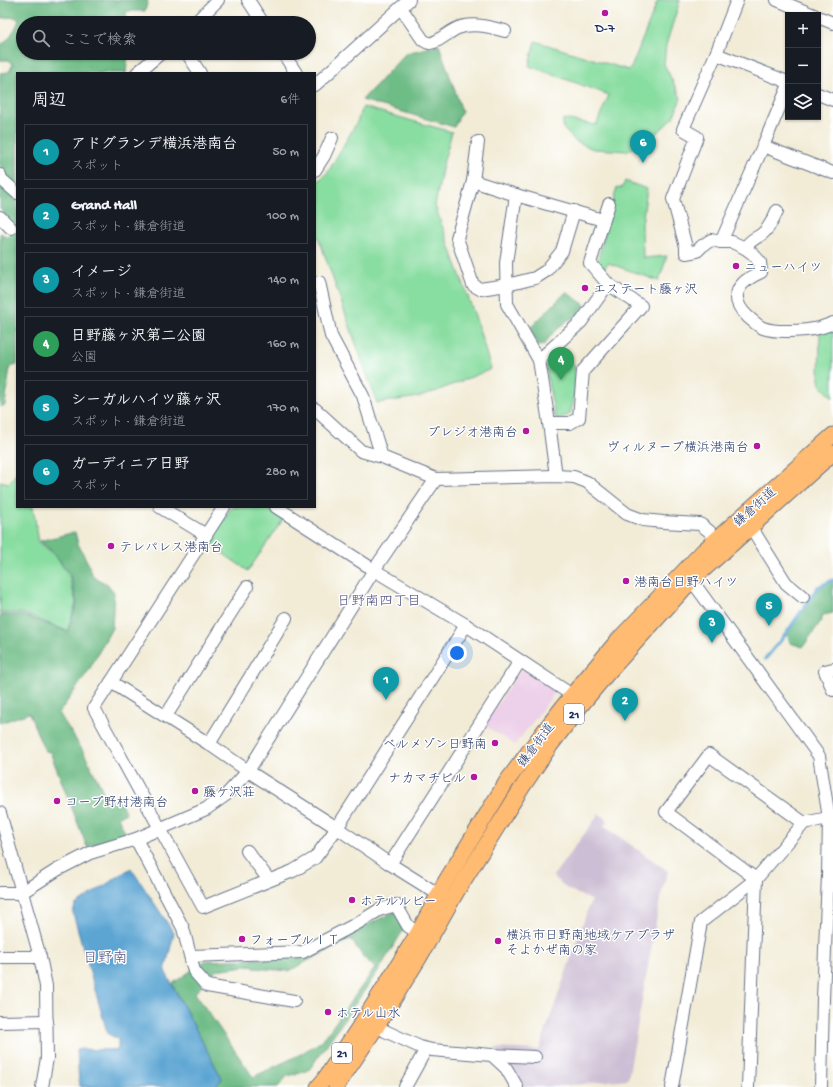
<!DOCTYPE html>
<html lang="ja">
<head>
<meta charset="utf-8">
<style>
	:root { --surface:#171b24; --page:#242831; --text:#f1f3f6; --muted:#9ea1a6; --line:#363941; --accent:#d690ce }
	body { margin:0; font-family:"Gochi Hand","Klee One",sans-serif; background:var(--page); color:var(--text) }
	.controls { position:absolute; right:12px; top:12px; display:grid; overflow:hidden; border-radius:0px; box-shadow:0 1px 3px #0004 }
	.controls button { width:36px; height:36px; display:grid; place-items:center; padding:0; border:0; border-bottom:1px solid var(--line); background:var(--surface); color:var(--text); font:20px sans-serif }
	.you { position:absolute; left:457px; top:653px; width:14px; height:14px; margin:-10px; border:3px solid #fff; border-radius:50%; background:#1a73e8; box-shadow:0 0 0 6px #1a73e833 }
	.badge { display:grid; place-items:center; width:26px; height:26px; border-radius:50%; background:var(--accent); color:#fff; font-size:13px; font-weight:700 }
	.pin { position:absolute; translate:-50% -33px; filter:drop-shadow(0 1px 2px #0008) }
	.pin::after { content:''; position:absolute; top:21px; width:14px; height:12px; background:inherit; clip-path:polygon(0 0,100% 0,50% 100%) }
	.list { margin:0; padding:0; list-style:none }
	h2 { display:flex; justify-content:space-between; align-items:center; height:52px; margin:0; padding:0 16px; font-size:17px }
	h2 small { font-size:13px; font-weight:400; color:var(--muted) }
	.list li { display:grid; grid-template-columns:26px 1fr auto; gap:12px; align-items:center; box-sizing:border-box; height:56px; margin:0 8px 8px; padding:0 8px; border:1px solid var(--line); border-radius:0px }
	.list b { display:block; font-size:15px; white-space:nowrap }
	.list p { margin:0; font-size:13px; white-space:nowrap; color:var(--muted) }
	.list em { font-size:13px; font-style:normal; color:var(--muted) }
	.icon { flex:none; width:22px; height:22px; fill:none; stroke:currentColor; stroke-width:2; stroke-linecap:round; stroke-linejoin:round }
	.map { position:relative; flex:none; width:833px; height:1087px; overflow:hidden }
	.search { position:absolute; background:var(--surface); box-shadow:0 1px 3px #0004; left:16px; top:16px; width:300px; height:44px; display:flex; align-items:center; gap:10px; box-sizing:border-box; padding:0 14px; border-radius:22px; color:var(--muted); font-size:15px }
	.panel { position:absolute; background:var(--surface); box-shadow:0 1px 3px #0004; left:16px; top:72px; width:300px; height:436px; border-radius:0px }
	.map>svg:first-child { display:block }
	.built { fill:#edd0e9 }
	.industrial { fill:#ccbed4 }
	.green { fill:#88dda0; stroke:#52867f }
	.forest { fill:#6ebc86; stroke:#447672; fill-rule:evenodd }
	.water { fill:#5ba5d3; stroke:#3b6a98 }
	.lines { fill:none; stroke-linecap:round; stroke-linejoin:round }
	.stream { stroke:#5ba5d3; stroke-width:3.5 }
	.minor-casing { stroke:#667188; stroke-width:14 }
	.major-casing { stroke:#667188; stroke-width:17 }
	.minor { stroke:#fff; stroke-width:12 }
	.major { stroke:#ffbb71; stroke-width:15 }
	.poi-dot { fill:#b5179e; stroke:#fff; stroke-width:1.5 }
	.labels { text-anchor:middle; stroke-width:3; stroke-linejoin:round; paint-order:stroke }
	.shield { fill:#fff; stroke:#5f6d8e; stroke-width:1 }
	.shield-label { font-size:12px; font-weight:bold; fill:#1b2f5e }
	.poi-label { font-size:13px; fill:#1b2f5e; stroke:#fff; text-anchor:start }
	.street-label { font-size:13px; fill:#1b2f5e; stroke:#fff }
	.neighbourhood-label { font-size:14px; fill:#525384; stroke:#fff }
	.quarter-label { font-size:15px; fill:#525384; stroke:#fff }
</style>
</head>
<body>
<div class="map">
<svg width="833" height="1087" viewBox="0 0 833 1087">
	<rect width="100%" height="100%" fill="#fff"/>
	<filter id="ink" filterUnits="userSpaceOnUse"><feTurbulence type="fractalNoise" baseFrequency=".025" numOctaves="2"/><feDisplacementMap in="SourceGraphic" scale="8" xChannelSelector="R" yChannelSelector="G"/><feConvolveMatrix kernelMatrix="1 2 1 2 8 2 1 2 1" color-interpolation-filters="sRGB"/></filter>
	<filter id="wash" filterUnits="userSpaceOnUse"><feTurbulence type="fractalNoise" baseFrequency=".012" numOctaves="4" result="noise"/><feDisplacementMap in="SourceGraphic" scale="16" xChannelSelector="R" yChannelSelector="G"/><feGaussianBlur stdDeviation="0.9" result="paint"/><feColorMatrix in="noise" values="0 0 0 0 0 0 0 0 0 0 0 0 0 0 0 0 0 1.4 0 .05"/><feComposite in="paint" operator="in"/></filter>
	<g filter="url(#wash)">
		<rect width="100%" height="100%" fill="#f2ecd7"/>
		<polygon class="built" points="524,670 556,691 515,745 484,725 520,671"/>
		<polygon class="industrial" points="599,814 608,820 604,826 668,871 660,899 628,1079 555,1087 524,1087 510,1064 494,1048 539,1050 591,900 567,889 553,876"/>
		<g class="green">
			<polygon points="658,0 680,0 666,45 664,64 681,98 673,118 657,133 628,151 593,149 575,141 563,128 563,119 596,125 609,95 529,66 535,41 628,70 631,68"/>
			<polygon points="363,107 452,132 443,164 435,206 476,319 491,369 437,391 419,397 377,403 315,228 315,184 328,172 357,122"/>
			<polygon points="625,181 647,189 642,224 643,258 667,256 659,281 608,263 603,270 597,263 617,187 622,188"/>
			<polygon points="833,327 833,398 820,385 819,379 820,331"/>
			<path d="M560 350 575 366C575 380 576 402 569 415L556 419 549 387 546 366Z"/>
			<polygon points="17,472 17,507 33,507 39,542 55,555 69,576 76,603 67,631 23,613 0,613 0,481 9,483"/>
			<polygon points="232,507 268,507 284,518 248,571 208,543"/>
		</g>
		<g class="forest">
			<path d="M0 0H148L145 11H126L127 23H23V53H128L126 73H17V365L10 367 5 405 0 407V233L8 237 14 224 0 209V188L8 180 0 165V73L9 72 13 64 8 60H0V45C7 43 17 27 19 20L15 17 0 18Z"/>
			<polygon points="439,45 462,111 454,127 362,100 406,53"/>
			<polygon points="566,292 585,305 576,317 568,320 551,335 544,345 539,346 529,329"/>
			<polygon points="75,532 78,544 90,567 93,577 107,584 114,592 112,628 89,670 59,713 83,751 108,801 119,800 126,813 118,817 126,834 87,847 50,752 46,751 42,745 29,713 0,723 0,615 23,615 68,632 77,603 70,575 55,554 40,541"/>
			<polygon points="833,580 833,613 823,615 821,621 803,647 790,643 788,635 786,634 818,587"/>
			<path d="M396 911 404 929 376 974 309 1070 301 1073 287 1076 278 1087H215L222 1079 172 984 205 961 300 957ZM351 939 364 958 375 968 322 1041 297 1056 253 1077 195 993 216 970 253 965 254 968 289 971 315 957Z"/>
		</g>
		<polygon class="water" points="131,868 174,933 165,971 222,1079 215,1087 82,1087 79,1085 77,1049 118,1050 118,1039 108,1034 105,1025 73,913 75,905"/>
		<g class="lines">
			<polyline class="stream" points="765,659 786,634 818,587 833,580"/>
		</g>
	</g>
	<g filter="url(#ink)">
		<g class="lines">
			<defs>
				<g id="minor">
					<polyline points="248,0 263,23"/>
					<path d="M737 0 716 54 683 129 697 137 673 199 686 247V253L697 251 702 246 711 240 721 242H732L745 248 753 254 760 262 761 272C738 282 727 297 748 317 753 321 758 326 763 328 776 333 805 331 819 328 823 327 828 325 833 323"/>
					<polyline points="777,0 814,15"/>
					<path d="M401 8 423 40C425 41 427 43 429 43 435 45 451 30 458 28 473 22 490 27 505 31"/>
					<polyline points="818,17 833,23"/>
					<polyline points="195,23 218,0"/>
					<polyline points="187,53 200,73"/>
					<polyline points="283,53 296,73"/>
					<polyline points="716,54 788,82"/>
					<polyline points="137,73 161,53"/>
					<polyline points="315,85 409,0"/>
					<polyline points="788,87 763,146 833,173"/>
					<polyline points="818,94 833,100"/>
					<polyline points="478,142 473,181 457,238 473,285 480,289 507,285 535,278 546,271 562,251 574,211"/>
					<polyline points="315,170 324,156 332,138"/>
					<polyline points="0,175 1,179 17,193"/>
					<polyline points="473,181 516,195 603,220"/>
					<polyline points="516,195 506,263 507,304 539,360 549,423 556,476"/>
					<polyline points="0,217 11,228"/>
					<polyline points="721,242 763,146"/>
					<path d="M745 248C752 238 754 240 762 234 769 229 773 219 777 211"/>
					<polyline points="315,283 319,282 331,336 363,396 382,457"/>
					<polyline points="539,360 581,322 608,284"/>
					<polyline points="315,409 361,451 382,457 436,479 556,476 574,477 587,482 627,514 643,520 663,522 700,524 709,531 722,546"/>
					<polyline points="549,423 570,423 579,418 583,371 641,306 608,284 590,263 609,204"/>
					<polyline points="160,507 206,535"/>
					<polyline points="276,507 374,570 466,625 572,695"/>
					<polyline points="750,528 756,535 786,583 803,597"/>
					<polyline points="685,576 698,589 819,756 829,818 828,875 823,999 821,1087"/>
					<polyline points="833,669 825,671 833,690"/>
					<polyline points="111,682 224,507"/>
					<polyline points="166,716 247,587"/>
					<polyline points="209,744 286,618"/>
					<polyline points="0,813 40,957 46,986 47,1058 42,1087"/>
					<polyline points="804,823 709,755 666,812 756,879 804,823 833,817"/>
					<polyline points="136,839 183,928 194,971 207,986 294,1001"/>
					<polyline points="247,851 269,880"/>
					<polyline points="390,864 520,661"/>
					<polyline points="0,893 21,893 57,870 90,853 136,839 206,809 227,794 248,771 374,570 436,479"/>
					<polyline points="446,899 390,864 337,828 248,771 209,744 111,682 94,708 203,907 293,871 315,858 337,828 466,625"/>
					<polyline points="191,956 303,952 358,923 379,910 396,905 408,926 418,933"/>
					<polyline points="0,957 40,957"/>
					<polyline points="0,1022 47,1021"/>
					<polyline points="371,1022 385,1031 420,1047 432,1050 492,1055 535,1057"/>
					<polyline points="492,1055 506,1068 517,1087"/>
					<polyline points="405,1087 426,1049"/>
					<polyline points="672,1087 701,922 756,879"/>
					<polyline points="748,1087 756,879"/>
				</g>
				<g id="major">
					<polyline points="318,1087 324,1080 365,1018 418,933 444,884 507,781 541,735 572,695 618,640 703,551 833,435"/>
					<polyline points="336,1087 377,1026 419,958 457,891 521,789 550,746 578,709 606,675 691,581 833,453"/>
				</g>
			</defs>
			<use href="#minor" class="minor-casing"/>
			<use href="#major" class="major-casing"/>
			<use href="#minor" class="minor"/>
			<use href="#major" class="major"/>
		</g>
	</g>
	<g class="poi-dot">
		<circle cx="605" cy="13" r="4"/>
		<circle cx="736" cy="266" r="4"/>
		<circle cx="585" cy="288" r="4"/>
		<circle cx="526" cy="431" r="4"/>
		<circle cx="757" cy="446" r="4"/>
		<circle cx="111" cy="546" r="4"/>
		<circle cx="626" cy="581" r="4"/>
		<circle cx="495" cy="743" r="4"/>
		<circle cx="474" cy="777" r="4"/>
		<circle cx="195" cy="791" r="4"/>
		<circle cx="57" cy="801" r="4"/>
		<circle cx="352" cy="900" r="4"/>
		<circle cx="242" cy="939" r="4"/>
		<circle cx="498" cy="941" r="4"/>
		<circle cx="328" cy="1012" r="4"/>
	</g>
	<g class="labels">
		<g class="shield">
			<rect x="564" y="704" width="20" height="20" rx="3"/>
			<rect x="332" y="1043" width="20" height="20" rx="3"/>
		</g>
		<g class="shield-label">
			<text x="574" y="718">21</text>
			<text x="342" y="1057">21</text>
		</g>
		<g class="poi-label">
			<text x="605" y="32" text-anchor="middle">D-7</text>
			<text x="744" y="271">ニューハイツ</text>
			<text x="593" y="293">エステート藤ヶ沢</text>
			<text x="518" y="436" text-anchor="end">プレジオ港南台</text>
			<text x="749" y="451" text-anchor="end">ヴィルヌーブ横浜港南台</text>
			<text x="119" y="551">テレパレス港南台</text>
			<text x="634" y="586">港南台日野ハイツ</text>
			<text x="487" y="748" text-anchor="end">ベルメゾン日野南</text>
			<text x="466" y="782" text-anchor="end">ナカマチビル</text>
			<text x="203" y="796">藤ケ沢荘</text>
			<text x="65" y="806">コープ野村港南台</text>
			<text x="360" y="905">ホテルルビー</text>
			<text x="506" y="939">横浜市日野南地域ケアプラザ<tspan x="506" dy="15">そよかぜ南の家</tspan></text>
			<text x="250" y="944">フォーブルＩＴ</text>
			<text x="336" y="1017">ホテル山水</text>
		</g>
		<g class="street-label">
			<text transform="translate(754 506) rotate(-42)" y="5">鎌倉街道</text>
			<text transform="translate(535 744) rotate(-53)" y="5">鎌倉街道</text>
		</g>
		<g class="neighbourhood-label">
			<text x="379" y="605">日野南四丁目</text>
		</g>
		<g class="quarter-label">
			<text x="105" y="962">日野南</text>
		</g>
	</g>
</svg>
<div class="controls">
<button>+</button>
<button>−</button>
<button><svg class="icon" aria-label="layers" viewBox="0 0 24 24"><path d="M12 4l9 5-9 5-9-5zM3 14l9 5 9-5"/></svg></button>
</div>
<div class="you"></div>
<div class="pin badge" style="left:386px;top:700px;background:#0f9aa8">1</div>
<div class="pin badge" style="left:625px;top:721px;background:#0f9aa8">2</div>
<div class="pin badge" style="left:712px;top:643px;background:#0f9aa8">3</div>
<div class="pin badge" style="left:561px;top:380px;background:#2e9e5b">4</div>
<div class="pin badge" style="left:769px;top:626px;background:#0f9aa8">5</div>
<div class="pin badge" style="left:643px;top:163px;background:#0f9aa8">6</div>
<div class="search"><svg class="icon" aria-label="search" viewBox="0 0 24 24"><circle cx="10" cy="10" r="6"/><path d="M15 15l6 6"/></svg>ここで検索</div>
<section class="panel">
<h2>周辺<small>6件</small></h2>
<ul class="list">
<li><span class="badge" style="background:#0f9aa8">1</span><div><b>アドグランデ横浜港南台</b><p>スポット</p></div><em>50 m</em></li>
<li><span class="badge" style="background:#0f9aa8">2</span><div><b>Grand Hall</b><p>スポット · 鎌倉街道</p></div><em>100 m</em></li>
<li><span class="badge" style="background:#0f9aa8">3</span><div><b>イメージ</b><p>スポット · 鎌倉街道</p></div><em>140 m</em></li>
<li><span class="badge" style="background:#2e9e5b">4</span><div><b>日野藤ヶ沢第二公園</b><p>公園</p></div><em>160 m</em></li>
<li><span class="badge" style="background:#0f9aa8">5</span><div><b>シーガルハイツ藤ヶ沢</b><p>スポット · 鎌倉街道</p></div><em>170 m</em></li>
<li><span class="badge" style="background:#0f9aa8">6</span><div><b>ガーディニア日野</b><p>スポット</p></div><em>280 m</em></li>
</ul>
</section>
</div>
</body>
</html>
